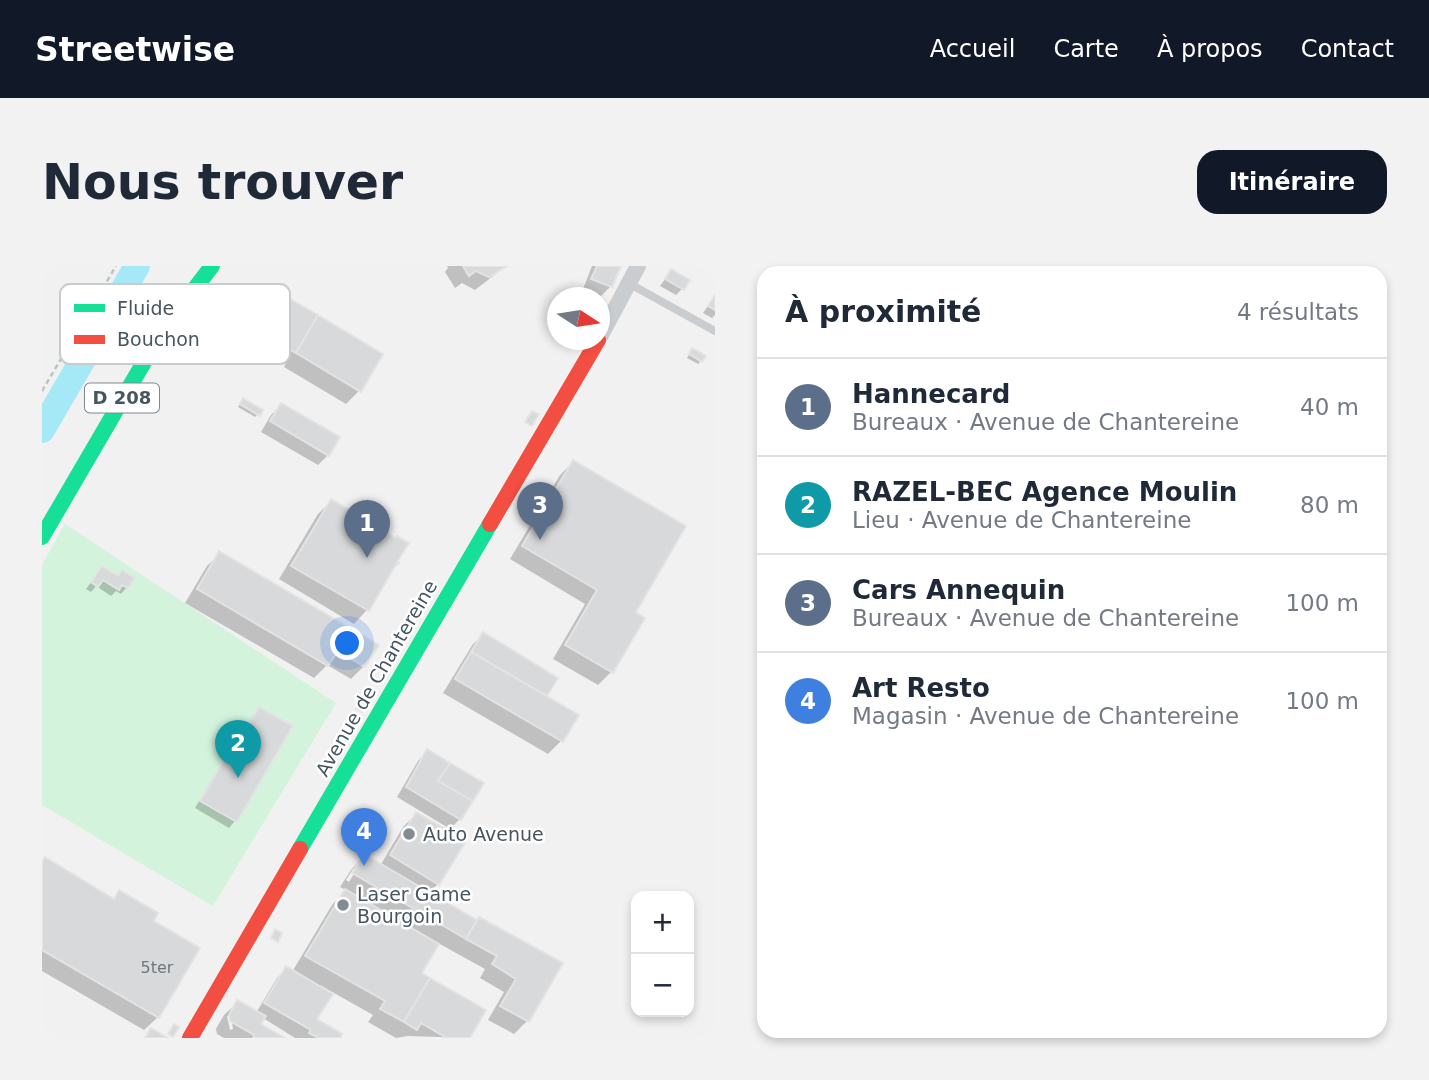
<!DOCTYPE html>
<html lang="fr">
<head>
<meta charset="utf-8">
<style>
	:root { --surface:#fff; --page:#f2f2f3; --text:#1f2937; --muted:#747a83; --line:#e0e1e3; --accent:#111827 }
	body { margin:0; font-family:"DejaVu Sans",sans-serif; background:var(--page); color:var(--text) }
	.controls { position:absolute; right:21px; bottom:21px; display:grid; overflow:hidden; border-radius:14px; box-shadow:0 4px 10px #0003 }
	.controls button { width:63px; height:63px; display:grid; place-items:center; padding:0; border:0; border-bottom:2px solid var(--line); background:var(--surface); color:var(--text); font:35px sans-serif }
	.compass { position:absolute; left:505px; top:21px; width:63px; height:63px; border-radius:50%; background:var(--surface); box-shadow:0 4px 10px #0003; rotate:102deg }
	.you { position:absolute; left:306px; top:378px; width:24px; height:24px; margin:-18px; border:5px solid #fff; border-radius:50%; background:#1a73e8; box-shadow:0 0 0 10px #1a73e833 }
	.badge { display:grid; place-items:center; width:46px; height:46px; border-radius:50%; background:var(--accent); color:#fff; font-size:23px; font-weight:700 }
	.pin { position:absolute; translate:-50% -58px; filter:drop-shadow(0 2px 4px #0008) }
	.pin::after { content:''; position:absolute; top:37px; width:24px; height:21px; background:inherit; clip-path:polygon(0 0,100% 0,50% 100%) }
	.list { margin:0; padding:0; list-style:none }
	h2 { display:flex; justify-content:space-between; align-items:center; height:91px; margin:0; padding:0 28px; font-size:30px }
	h2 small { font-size:23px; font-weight:400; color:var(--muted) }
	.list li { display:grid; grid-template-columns:46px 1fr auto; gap:21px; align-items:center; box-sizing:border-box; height:98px; padding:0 28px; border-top:2px solid var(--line) }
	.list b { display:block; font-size:26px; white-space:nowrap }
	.list p { margin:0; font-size:23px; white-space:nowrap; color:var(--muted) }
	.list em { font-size:23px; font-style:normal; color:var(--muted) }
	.map { position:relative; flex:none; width:673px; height:772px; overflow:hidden; border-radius:21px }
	header { display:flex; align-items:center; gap:42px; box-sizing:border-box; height:98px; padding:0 35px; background:var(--accent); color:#fff }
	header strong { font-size:33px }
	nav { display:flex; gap:38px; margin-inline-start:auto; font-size:24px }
	.intro { display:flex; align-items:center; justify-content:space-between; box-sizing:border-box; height:168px; padding:0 42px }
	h1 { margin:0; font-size:49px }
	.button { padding:18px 32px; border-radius:21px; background:var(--accent); color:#fff; font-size:24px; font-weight:700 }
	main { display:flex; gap:42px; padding:0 42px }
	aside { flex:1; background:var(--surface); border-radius:21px; box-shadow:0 4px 10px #0003 }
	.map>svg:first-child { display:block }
	.green { fill:#d3f3dd }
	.shadow { fill:#0003; fill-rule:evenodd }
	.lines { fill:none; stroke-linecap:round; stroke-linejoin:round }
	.river { stroke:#a4e9f5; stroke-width:26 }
	.building { fill:#d8d9da; stroke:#e3e3e4; stroke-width:2 }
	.path { stroke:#b7c6c1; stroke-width:2.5; stroke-dasharray:5 3.5; stroke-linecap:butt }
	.lane { stroke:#cacdd0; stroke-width:8 }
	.street { stroke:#cacdd0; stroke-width:16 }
	.fast { stroke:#16e098; stroke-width:16 }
	.jam { stroke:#f24e42; stroke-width:16 }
	.poi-dot { fill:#828c93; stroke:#fff; stroke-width:2.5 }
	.labels { text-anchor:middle; stroke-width:5; stroke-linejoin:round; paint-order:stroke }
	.number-label { font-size:16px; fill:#6c7780 }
	.shield { fill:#fff; stroke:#7e8890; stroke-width:2 }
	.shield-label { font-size:18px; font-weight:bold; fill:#465560 }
	.street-label { font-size:19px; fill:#465560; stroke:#fff }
	.poi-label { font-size:19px; fill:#465560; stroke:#fff; text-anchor:start }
	.key { fill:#fff; stroke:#c8cccf; stroke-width:2 }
	.key-label { font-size:19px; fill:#465560 }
</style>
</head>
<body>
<header>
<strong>Streetwise</strong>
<nav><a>Accueil</a><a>Carte</a><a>À propos</a><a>Contact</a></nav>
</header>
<div class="intro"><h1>Nous trouver</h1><a class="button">Itinéraire</a></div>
<main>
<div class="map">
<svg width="673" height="772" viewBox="0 0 673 772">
	<rect width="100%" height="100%" fill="#f2f1f1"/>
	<polygon class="green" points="23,258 294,437 171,640 0,539 0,299"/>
	<g class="shadow">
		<polygon points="405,0 464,0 433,24 420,17 413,22 403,6 406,2"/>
		<polygon points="550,0 577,0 569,20 559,30 541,23"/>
		<polygon points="629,5 640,23 634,29 618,20"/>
		<polygon points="236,28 317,125 304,138 242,101 244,97 212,78 208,82 181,66 189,52 199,42 218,52 227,38"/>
		<polygon points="673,30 673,49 670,52 661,47"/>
		<polygon points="648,87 659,95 656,98 645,92"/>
		<polygon points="201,134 216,148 213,151 196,141"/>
		<polygon points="239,139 286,189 276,199 219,166 229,149"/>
		<polygon points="531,196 592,347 601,353 569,406 556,419 511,393 543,338 468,293 518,209"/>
		<polygon points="289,235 353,273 350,302 325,344 312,358 237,313 276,248"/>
		<polygon points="178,287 322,400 309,413 285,399 272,412 143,337 165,300"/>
		<polygon points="60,302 85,321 79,328 74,325 69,330 54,320 49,326 44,323"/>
		<polygon points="441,369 514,412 503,430 534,449 519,475 506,488 401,427 431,378"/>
		<polygon points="218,443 248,461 193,555 187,562 153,542 179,498 187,491 211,449"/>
		<polygon points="386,485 418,553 408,563 355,531 376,495"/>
		<path d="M374 548 396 618 386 627 434 655 437 653 518 697 485 755 472 768 446 754 462 726 438 712 443 703 396 677 377 708 426 772 366 770 354 772 326 756 331 749 278 719 273 754 296 772H253L221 752 217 759 240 772H182L175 768 174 763 182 749 196 736 214 747 235 712 244 703 250 706 290 639 304 624 298 621 309 604 322 590 338 600 361 561ZM311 603H315L307 616 304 614ZM185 750H189L191 763 188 764Z"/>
		<polygon points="0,597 70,633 78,626 109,656 156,683 116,751 102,764 0,705"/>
	</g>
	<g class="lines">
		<polyline class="river" points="0,164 95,0"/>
	</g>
	<g class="building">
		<polygon points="421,0 465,0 447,11 434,5 427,10"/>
		<polygon points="555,0 579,0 570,21 549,13"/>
		<polygon points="629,3 648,14 642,24 623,13"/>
		<polygon points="236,26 276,49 254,87 222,68 219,73 189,55 198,39 221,52"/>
		<polygon points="673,29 673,44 666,40"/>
		<polygon points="276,49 341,88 319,126 254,87"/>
		<polygon points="650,82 664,90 660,96 647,88"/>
		<polygon points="201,132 221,144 218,150 198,138"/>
		<polygon points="239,137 298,171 287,190 228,155"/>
		<polygon points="490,145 497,148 490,160 483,156"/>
		<polygon points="531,194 644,260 594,346 603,352 571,407 523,379 555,324 480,280"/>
		<polygon points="289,233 354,272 355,270 367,277 355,296 357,297 353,300 327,345 249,300"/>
		<polygon points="177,285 337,379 323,401 296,385 286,400 155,323"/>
		<polygon points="60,300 76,310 80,304 93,312 86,322 80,319 77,324 61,314 56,321 49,316"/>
		<polygon points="441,366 516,412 505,430 429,386"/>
		<polygon points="429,386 537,449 521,476 413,413"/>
		<polygon points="321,430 328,433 320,446 314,443"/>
		<polygon points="217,441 251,460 195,556 158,535 185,489 189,489"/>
		<polygon points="385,483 408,497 396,515 431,535 419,554 364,521"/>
		<polygon points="408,497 442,517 431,535 396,515"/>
		<polygon points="374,546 424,575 397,619 348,589"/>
		<polygon points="322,588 435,654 424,673 310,607"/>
		<polygon points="3,591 72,633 77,624 116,647 112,655 158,682 117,752 0,684 0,596"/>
		<polygon points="303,623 397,678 380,707 388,712 362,756 338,743 343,735 263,690"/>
		<polygon points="437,651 521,697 487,756 458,740 474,713 450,698 455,690 424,673"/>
		<polygon points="233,663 240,667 236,676 229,672"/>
		<polygon points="244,700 291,728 275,753 300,768 298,772 277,772 267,767 269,764 222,737"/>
		<polygon points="388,712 444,744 428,772 405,772 379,757 375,764 362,756"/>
		<polygon points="195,734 224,750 219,758 243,772 211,772 212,769 188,755 187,749"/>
		<polygon points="132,758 137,761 131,771 126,768"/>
		<polygon points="109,762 126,772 103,772"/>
	</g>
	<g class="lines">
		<polyline class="path" points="0,125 74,0"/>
		<polyline class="lane" points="588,18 673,65"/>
		<polyline class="street" points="558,71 596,0"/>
		<g class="fast">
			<polyline points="0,271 119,67 170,0"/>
			<polyline points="258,583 448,258"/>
		</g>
		<g class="jam">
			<polyline points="448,258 556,74"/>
			<polyline points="148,772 258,583"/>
		</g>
	</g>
	<g class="poi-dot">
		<circle cx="367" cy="568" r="7"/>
		<circle cx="301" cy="639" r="7"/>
	</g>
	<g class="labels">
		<g class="number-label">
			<text x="115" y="707">5ter</text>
		</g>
		<rect class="shield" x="43" y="117.5" width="74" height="29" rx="5"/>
		<g class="shield-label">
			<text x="80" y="138">D 208</text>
		</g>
		<g class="street-label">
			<text transform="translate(334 412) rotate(-60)" y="7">Avenue de Chantereine</text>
		</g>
		<g class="poi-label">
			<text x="381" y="575">Auto Avenue</text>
			<text x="315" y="635">Laser Game<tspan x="315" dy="22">Bourgoin</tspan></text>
		</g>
	</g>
	<rect x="18" y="18" width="230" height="80" rx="10" class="key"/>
	<rect x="32" y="38" width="31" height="8" fill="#16e098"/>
	<rect x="32" y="69" width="31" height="9" fill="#f24e42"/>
	<g class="key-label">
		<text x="75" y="49">Fluide</text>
		<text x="75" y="80">Bouchon</text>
	</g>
</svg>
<div class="controls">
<button>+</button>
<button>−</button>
</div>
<svg class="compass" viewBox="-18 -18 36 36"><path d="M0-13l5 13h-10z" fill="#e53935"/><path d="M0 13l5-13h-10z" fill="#747a83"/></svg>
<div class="you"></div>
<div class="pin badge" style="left:325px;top:292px;background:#5c6f8a">1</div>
<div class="pin badge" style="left:196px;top:512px;background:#0f9aa8">2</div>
<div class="pin badge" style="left:498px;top:274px;background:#5c6f8a">3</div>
<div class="pin badge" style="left:322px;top:600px;background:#3f7fe0">4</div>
</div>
<aside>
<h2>À proximité<small>4 résultats</small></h2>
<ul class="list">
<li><span class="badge" style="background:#5c6f8a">1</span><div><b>Hannecard</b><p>Bureaux · Avenue de Chantereine</p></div><em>40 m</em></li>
<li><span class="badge" style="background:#0f9aa8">2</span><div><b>RAZEL-BEC Agence Moulin</b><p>Lieu · Avenue de Chantereine</p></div><em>80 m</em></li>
<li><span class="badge" style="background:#5c6f8a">3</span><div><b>Cars Annequin</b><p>Bureaux · Avenue de Chantereine</p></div><em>100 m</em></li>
<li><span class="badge" style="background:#3f7fe0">4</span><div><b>Art Resto</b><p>Magasin · Avenue de Chantereine</p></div><em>100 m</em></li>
</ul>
</aside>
</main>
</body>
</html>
